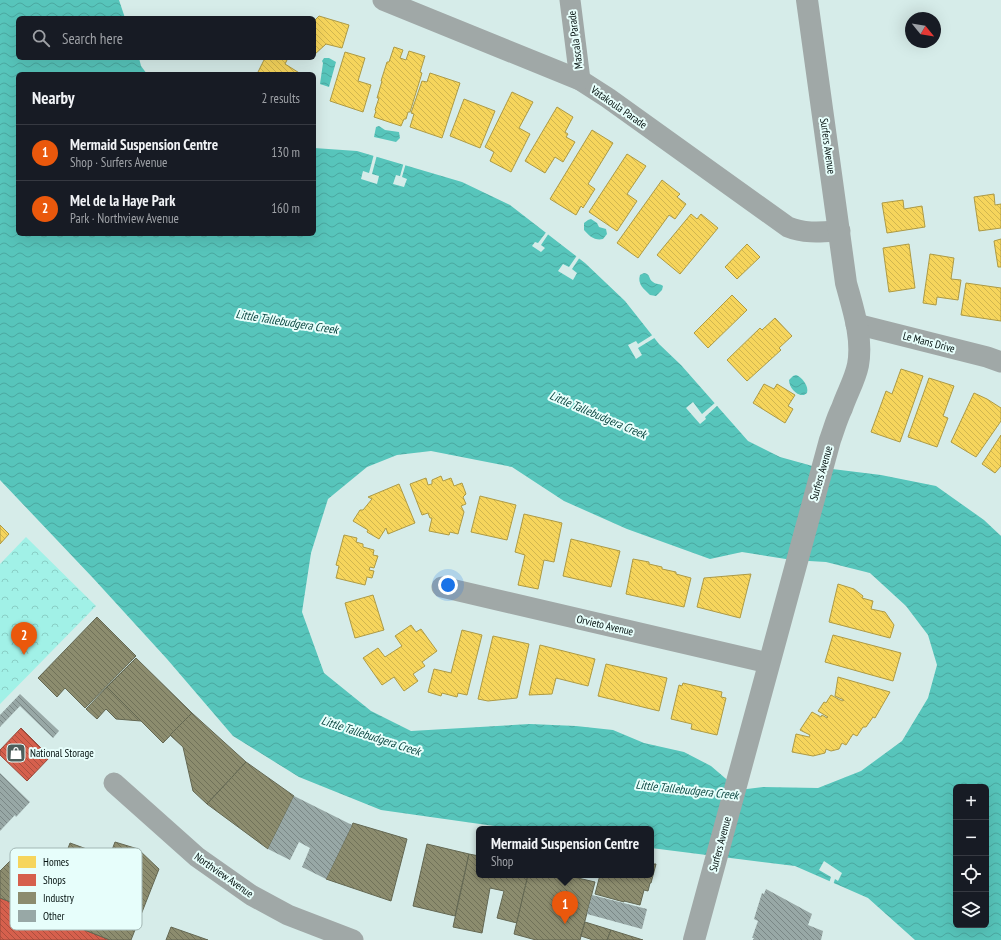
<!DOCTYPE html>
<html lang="en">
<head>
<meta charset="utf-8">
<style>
	:root { --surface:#171b24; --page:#20242c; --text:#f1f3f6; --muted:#9ea1a6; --line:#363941; --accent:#ea580c }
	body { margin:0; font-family:"PT Sans Narrow",sans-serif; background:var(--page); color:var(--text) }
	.controls { position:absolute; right:12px; bottom:12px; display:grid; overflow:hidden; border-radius:6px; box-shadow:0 4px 16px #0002 }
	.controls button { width:36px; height:36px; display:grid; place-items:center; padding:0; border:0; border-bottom:1px solid var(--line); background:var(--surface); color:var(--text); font:20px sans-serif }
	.compass { position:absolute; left:905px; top:12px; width:36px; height:36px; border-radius:50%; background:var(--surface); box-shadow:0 4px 16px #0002; rotate:120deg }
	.you { position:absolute; left:448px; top:585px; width:14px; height:14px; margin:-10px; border:3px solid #fff; border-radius:50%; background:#1a73e8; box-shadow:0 0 0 6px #1a73e833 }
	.badge { display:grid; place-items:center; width:26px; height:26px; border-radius:50%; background:var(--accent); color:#fff; font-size:13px; font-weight:700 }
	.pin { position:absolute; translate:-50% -33px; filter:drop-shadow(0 1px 2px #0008) }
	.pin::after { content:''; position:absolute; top:21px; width:14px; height:12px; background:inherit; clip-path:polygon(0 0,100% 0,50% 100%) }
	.popup { position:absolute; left:476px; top:826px; width:178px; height:52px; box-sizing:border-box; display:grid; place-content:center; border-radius:6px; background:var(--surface); filter:drop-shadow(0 1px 3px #0005); font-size:13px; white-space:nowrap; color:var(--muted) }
	.popup b { font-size:15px; color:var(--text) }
	.popup::after { content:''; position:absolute; left:50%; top:100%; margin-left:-8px; border:8px solid transparent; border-top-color:var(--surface) }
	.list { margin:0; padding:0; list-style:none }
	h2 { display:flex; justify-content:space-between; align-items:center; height:52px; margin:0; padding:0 16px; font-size:17px }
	h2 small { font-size:13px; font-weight:400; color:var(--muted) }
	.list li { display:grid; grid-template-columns:26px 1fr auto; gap:12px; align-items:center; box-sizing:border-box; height:56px; padding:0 16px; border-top:1px solid var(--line) }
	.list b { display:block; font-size:15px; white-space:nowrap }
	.list p { margin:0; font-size:13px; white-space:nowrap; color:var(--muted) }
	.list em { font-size:13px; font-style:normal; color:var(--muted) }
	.icon { flex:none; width:22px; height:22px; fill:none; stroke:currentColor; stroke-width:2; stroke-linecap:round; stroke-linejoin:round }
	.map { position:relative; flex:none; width:1001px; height:940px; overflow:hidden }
	.search { position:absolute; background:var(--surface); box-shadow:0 4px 16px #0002; left:16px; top:16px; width:300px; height:44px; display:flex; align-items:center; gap:10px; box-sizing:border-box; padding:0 14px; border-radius:6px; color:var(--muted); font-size:15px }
	.panel { position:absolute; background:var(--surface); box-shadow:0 4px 16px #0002; left:16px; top:72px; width:300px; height:164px; border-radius:6px }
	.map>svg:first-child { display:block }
	.forest { fill:url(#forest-crowns) }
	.water { fill:url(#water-waves); fill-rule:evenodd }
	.pier { fill:#d6ece9 }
	.homes { fill:url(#homes-back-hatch); stroke:#ad9a45 }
	.shops { fill:url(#shops-back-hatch); stroke:#97483a }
	.industry { fill:url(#industry-back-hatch); stroke:#636752 }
	.building { fill:url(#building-back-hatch) }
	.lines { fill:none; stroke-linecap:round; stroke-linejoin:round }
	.minor { stroke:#a0a8a7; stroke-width:21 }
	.tertiary { stroke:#a0a8a7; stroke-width:22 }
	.labels { text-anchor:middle; stroke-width:4; stroke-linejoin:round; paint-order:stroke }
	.street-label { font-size:11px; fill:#04110f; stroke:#e7fefb }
	.poi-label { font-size:11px; fill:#04110f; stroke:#e7fefb; text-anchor:start }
	.water-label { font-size:12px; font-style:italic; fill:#0c4842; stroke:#e7fefb }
	.key { fill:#e7fefb; stroke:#a3b7b4; stroke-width:1 }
	.key-label { font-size:11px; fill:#04110f }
</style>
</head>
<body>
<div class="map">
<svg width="1001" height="940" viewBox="0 0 1001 940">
	<defs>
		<pattern id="forest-crowns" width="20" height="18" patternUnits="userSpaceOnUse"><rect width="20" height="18" fill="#a1f1e7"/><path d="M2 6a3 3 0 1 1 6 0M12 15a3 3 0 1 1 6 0" fill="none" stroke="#89cec5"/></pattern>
		<pattern id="water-waves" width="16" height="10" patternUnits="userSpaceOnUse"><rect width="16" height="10" fill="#57c5bb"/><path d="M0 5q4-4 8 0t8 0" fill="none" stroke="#4aa8a0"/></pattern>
		<pattern id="homes-back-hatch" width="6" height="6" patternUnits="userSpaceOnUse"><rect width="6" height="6" fill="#f6d55c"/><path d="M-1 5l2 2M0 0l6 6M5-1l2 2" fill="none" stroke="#d1b64f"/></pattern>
		<pattern id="shops-back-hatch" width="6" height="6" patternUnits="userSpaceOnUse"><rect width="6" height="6" fill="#d6604d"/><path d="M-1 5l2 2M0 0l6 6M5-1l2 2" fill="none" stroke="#ab4e3e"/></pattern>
		<pattern id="industry-back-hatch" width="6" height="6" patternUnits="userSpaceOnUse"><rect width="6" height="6" fill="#8c8c6e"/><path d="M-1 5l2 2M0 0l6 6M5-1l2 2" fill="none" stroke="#707159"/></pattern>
		<pattern id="building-back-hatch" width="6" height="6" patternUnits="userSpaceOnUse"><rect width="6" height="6" fill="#98a8a6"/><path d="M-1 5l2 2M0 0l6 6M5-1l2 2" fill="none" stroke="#7a8786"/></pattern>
	</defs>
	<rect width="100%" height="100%" fill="#d6ece9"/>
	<polygon class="forest" points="26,537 96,606 0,704 0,564"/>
	<g class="water">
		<path d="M0 0H119L125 18H18V58H139L141 66 147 74H18V234H314V148L357 151 462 182 510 205 585 263 625 301 659 344 681 365 748 441 780 457 816 467 881 475 936 486 984 520 1001 536V940H915L868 898 795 866 651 848V829H515L381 810 299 777 233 736 167 659 93 578 0 480ZM431 451 512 467 564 501 627 529 710 559 742 552 792 560 826 562 870 573 906 606 928 635 937 665 928 698 902 741 861 771 818 788 763 787 739 790 711 766 684 752 644 743 613 730 576 726 530 724 411 731 371 711 324 673 302 612 311 553 328 499 367 467 397 455ZM956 787H986V925H956Z"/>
		<polygon points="324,58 329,58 336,62 329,87 320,84 323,63 322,61"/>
		<polygon points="379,126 385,130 399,132 400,138 396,142 374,137 376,127"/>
		<path d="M591 219 597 223 599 227 606 229 607 234 603 239C595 241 589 236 584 230V223L588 220Z"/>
		<path d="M644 273C651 274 648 279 653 282 657 285 659 283 663 286L662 290 656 296 650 295C644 289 637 284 640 275Z"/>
		<path d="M796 375C802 377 809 386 807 393L804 395C796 396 789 387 789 380L793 376Z"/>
	</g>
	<g class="pier">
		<polygon points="374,154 377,155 372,174 379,176 377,184 361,179 363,171 369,173"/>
		<polygon points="404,162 406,163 402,177 407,179 404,187 393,184 396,175 400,176"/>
		<polygon points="547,231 549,233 541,245 545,248 541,252 532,246 535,242 538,243"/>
		<polygon points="578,254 580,257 572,269 577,273 573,280 558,271 563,264 569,267"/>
		<polygon points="654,334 656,337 638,348 642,355 636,359 628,345 636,341 638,344"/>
		<polygon points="693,402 702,414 716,402 718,405 705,417 706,419 700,424 686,408"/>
		<polygon points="824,861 842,873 838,881 835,879 833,885 829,883 831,877 819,870"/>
	</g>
	<g class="homes">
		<polygon points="319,16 349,25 342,48 326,44 314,55 314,21"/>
		<polygon points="394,47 403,50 400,58 406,60 409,51 425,56 420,72 422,73 410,112 408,112 406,119 404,119 401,126 374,117 376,111 375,110 379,98 377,98 382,81 381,81 387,62 389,62"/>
		<polygon points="345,52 365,58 358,81 371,85 363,112 330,101"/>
		<polygon points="265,58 288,58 285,64 301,74 257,74"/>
		<polygon points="430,73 460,83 442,138 410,127 414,114 411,113 422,81 427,82"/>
		<polygon points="512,92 533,102 519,128 530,134 511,172 490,161 494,152 485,147"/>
		<polygon points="464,99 495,111 480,148 450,136"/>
		<polygon points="557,107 573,117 565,132 568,134 566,137 575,142 563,162 555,157 545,173 525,161"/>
		<polygon points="592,130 613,143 588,184 595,189 583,208 581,206 576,215 550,199"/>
		<polygon points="627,154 646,166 627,194 637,201 617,231 589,212"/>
		<polygon points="662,180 680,194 677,197 686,204 675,219 669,215 638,258 617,243"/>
		<polygon points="994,194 995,205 1001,204 1001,228 979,231 974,197"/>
		<polygon points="903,200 904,209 922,206 925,227 887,233 882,203"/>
		<polygon points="691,214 697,219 701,214 718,228 680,274 657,255"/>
		<polygon points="1001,239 1001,267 998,267 994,241"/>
		<polygon points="747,244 760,257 737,279 725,267"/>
		<polygon points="909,244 915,288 889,292 883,248"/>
		<polygon points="930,254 954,258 951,279 961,280 958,300 937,297 936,305 923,303"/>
		<polygon points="966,283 1001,288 1001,321 961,315"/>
		<polygon points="732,295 747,310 708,348 694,333"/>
		<polygon points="775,318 792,336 779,348 781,350 747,381 727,360 760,328 762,330"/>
		<polygon points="901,369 923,376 900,442 871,432 886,391 892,394"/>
		<polygon points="929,378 954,386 943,416 948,418 937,447 908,437"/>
		<polygon points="764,384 774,389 777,384 795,395 788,406 793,409 785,423 753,403"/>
		<polygon points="974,393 987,399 1001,408 1001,421 976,457 951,442"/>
		<polygon points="1001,435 1001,466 995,473 982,464"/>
		<polygon points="441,476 443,481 451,478 454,486 462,483 466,494 463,497 466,504 461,506 464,512 458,534 450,532 449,535 429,531 432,518 430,518 428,513 422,515 410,484 426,478 428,485 432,484 432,480"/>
		<polygon points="399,484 415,523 388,534 386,528 379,539 367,532 368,530 353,521 360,510 363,510 372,499 368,497"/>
		<polygon points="480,496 516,505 507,540 471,532"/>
		<polygon points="524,514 562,523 554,562 544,560 538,589 518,585 525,555 515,552"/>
		<polygon points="0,525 9,534 0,544"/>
		<polygon points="344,535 357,538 356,542 363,544 363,547 374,550 373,555 378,556 374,568 370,567 369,570 374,571 372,578 367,577 365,585 336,578 339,566 336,565"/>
		<polygon points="571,539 620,551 611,587 563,576"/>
		<polygon points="633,559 649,562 649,564 662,567 662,569 676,572 676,574 691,578 684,607 626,594"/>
		<polygon points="751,574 740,618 697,607 704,578"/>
		<polygon points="838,584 854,589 863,596 862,598 873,601 871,609 885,612 894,625 890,638 829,622"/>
		<polygon points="373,595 384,630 355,638 345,603"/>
		<polygon points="411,625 416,632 421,629 437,651 422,662 425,666 413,674 418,681 404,691 394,677 382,685 363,658 378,648 385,657 402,646 395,636"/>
		<polygon points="462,630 482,635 467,695 458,693 457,697 442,693 441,696 428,692 434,669 451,673"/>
		<polygon points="833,635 901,653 893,681 825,662"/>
		<polygon points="493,636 529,644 517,698 488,701 478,699"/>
		<polygon points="540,645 595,659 588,686 556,678 552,694 529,695"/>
		<polygon points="606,664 667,678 659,711 598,696"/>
		<polygon points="838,677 890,692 875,718 873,717 866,727 863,727 857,736 853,734 846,745 842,743 839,749 831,751 826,749 825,753 813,756 792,752 796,734 809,737 810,735 800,730 812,712 821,717 822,715 827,718 828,717 818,711 824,702 826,703 831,695 842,701 844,700 835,696"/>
		<polygon points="683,683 722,692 721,697 726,698 717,735 691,729 692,724 671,719 679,685 682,686"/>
	</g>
	<g class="shops">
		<polygon points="21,728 50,757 27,781 0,755 0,750"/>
		<polygon points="0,898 82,929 110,940 0,940"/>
	</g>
	<g class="industry">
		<polygon points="97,617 136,656 85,708 65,688 57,697 38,678"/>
		<polygon points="136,658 192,713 163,743 107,687"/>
		<polygon points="107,687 141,721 116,719 106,709 97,719 86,709"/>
		<polygon points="192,713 246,762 207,804 193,791 183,747 170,735"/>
		<polygon points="246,762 294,796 268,849 207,804"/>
		<polygon points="353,823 407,839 391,901 326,879"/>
		<polygon points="115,842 138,849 159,869 131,940 110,940 82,929"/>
		<polygon points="70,843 109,857 82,929 0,898 0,871 13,858 57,878"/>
		<polygon points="427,844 469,854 455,916 413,906"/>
		<polygon points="469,854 479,856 479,875 528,875 517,923 497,918 504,891 490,888 482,933 453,927"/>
		<polygon points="651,864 656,864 651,883 650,883 648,891 644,890 640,905 624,901 624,902 595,894 600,875 651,875"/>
		<polygon points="528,875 565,875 595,882 580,940 536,940 514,934"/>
		<polygon points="585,922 611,930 607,940 593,940 581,936"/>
		<polygon points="171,927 208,940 166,940"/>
		<polygon points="611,930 643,940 607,940"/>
	</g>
	<g class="building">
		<polygon points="20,694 59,731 53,738 20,706 0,727 0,715"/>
		<polygon points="0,773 30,802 16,817 15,815 0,831"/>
		<polygon points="294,796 352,825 326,879 302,867 310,848 299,842 290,860 268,849"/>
		<polygon points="766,889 812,914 808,925 823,931 821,940 753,940 754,938 752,938 758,921 754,919 762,893 764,894"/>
		<polygon points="592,895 647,909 642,929 587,914"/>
	</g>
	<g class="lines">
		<g class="minor">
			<path d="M383 0 580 80 608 98 788 227C805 234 822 232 840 231"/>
			<polyline points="570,0 580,80"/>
			<polyline points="856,324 987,357 1001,362"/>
			<polyline points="442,587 768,663"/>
			<polyline points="114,783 197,857 251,895 288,915 353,940"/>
		</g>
		<path class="tertiary" d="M694 940 830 440C834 429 837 418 842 408 847 393 855 380 858 365 863 338 853 309 846 283L807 0"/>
	</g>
	<defs>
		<symbol id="shop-square" viewBox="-11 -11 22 22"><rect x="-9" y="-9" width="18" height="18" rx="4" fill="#4e5e5b" stroke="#e7fefb"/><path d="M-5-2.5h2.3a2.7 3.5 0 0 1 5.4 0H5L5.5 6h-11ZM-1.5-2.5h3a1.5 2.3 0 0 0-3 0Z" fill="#fff"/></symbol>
	</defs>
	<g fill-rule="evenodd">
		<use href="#shop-square" x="5" y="742" width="22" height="22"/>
	</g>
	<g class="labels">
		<g class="street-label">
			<text transform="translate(575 40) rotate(-97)" y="4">Mascala Parade</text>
			<text transform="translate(619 107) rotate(35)" y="4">Vatakoula Parade</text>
			<text transform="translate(828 146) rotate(82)" y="4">Surfers Avenue</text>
			<text transform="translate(929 342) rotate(15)" y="4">Le Mans Drive</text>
			<text transform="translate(821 473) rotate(-74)" y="4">Surfers Avenue</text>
			<text transform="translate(605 625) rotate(13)" y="4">Orvieto Avenue</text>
			<text transform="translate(720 844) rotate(-75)" y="4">Surfers Avenue</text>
			<text transform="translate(224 875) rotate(35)" y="4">Northview Avenue</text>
		</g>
		<g class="poi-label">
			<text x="30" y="757">National Storage</text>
		</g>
		<g class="water-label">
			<text transform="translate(287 322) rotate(9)" y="4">Little Tallebudgera Creek</text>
			<text transform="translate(598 415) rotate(23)" y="4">Little Tallebudgera Creek</text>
			<text transform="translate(371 736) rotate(18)" y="4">Little Tallebudgera Creek</text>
			<text transform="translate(687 790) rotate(6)" y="4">Little Tallebudgera Creek</text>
		</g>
	</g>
	<rect x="10" y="848" width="132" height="82" rx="6" class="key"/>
	<rect x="18" y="856" width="18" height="12" fill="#f6d55c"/>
	<rect x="18" y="874" width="18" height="12" fill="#d6604d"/>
	<rect x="18" y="892" width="18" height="12" fill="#8c8c6e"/>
	<rect x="18" y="910" width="18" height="12" fill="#98a8a6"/>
	<g class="key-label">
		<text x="43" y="866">Homes</text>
		<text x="43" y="884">Shops</text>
		<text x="43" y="902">Industry</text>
		<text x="43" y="920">Other</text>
	</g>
</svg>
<div class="controls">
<button>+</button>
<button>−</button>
<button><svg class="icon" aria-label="locate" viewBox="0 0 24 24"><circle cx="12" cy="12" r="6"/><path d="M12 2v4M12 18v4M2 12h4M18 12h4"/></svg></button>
<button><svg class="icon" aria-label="layers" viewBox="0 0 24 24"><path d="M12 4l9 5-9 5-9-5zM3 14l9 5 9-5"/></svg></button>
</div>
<svg class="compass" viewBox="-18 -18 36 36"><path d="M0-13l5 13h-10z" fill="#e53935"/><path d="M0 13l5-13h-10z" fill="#9ea1a6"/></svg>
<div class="you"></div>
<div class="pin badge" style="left:565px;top:924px">1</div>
<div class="popup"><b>Mermaid Suspension Centre</b>Shop</div>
<div class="pin badge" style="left:24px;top:655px">2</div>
<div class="search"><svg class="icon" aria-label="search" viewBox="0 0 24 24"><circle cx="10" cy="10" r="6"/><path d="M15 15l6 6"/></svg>Search here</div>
<section class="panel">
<h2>Nearby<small>2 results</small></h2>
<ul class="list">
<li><span class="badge">1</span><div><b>Mermaid Suspension Centre</b><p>Shop · Surfers Avenue</p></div><em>130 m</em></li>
<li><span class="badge">2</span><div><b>Mel de la Haye Park</b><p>Park · Northview Avenue</p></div><em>160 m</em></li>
</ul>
</section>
</div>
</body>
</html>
